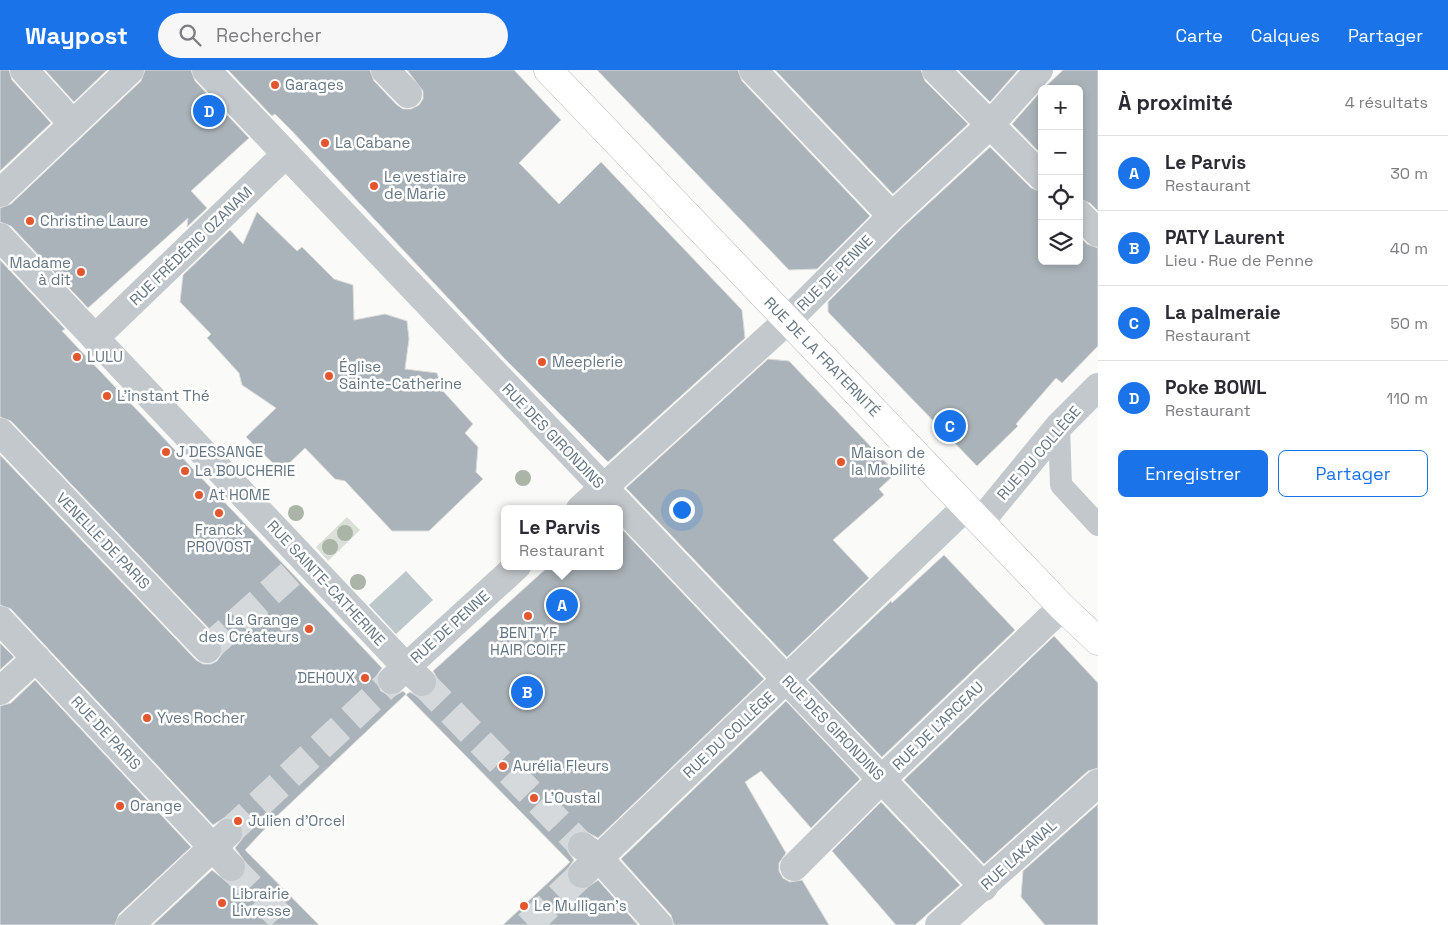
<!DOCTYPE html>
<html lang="fr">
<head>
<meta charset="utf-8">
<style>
	:root { --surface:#fff; --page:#f7f7f7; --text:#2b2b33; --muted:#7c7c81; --line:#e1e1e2; --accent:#1a73e8 }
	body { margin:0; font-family:"Space Grotesk",sans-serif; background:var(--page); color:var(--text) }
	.controls { position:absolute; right:15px; top:15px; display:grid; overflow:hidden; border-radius:8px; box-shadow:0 2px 8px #0003 }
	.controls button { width:45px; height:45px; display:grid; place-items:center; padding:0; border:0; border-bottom:1px solid var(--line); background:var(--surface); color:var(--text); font:25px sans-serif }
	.you { position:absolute; left:681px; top:439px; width:18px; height:18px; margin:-12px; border:4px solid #fff; border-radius:50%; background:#1a73e8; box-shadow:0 0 0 8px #1a73e833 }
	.badge { display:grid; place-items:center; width:32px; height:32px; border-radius:50%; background:var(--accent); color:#fff; font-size:16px; font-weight:700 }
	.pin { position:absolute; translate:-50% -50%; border:2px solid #fff; box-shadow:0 1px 5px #0006 }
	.popup { position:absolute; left:501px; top:435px; width:122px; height:65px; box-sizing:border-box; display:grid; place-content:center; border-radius:8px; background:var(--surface); filter:drop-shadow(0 1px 4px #0005); font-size:16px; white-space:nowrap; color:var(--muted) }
	.popup b { font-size:19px; color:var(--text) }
	.popup::after { content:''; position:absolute; left:50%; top:100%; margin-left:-10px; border:10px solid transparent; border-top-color:var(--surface) }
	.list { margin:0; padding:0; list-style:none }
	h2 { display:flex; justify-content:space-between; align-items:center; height:65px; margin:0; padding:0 20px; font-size:21px }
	h2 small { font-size:16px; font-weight:400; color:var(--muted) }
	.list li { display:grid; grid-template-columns:32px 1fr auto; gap:15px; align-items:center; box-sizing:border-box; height:75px; padding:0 20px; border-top:1px solid var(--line) }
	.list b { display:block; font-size:19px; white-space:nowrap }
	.list p { margin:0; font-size:16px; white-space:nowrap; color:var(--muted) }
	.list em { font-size:16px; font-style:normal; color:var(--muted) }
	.actions { display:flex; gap:10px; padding:15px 20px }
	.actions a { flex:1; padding:11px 0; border:1px solid var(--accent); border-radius:8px; text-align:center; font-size:18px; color:var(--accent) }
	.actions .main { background:var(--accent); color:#fff }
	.icon { flex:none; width:28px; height:28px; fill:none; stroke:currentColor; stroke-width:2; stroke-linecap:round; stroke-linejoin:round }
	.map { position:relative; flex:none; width:1098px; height:855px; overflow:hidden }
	header { display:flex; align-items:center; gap:30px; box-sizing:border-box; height:70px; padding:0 25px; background:var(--accent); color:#fff }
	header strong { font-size:24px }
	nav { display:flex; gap:28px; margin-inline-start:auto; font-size:18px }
	.search { width:350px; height:45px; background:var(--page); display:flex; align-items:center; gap:12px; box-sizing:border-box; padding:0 18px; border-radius:28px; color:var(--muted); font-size:19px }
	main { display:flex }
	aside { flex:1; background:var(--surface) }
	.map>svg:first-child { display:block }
	.green { fill:#dadfd7 }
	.water { fill:#bbc7cb }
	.building { fill:#aab3b9; stroke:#dcdcda }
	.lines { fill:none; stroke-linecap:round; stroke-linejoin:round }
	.pedestrian-tunnel { stroke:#d5d9db; stroke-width:28; stroke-dasharray:28 14; stroke-linecap:butt }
	.secondary-casing { stroke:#b3babf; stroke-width:29 }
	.service { stroke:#c3c8cc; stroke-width:22 }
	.pedestrian { stroke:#c3c8cc; stroke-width:28 }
	.minor { stroke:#c3c8cc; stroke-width:28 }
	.secondary { stroke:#fff; stroke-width:28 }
	.tree { fill:#aab4a7 }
	.poi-dot { fill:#e4572e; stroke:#fff; stroke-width:2 }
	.labels { text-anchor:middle; stroke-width:5; stroke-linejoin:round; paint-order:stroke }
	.poi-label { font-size:15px; fill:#657683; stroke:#fff; text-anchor:start }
	.street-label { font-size:15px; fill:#657683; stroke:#fff }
</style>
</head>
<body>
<header>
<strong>Waypost</strong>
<div class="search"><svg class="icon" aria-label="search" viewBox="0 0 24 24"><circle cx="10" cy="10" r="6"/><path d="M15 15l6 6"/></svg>Rechercher</div>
<nav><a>Carte</a><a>Calques</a><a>Partager</a></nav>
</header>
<main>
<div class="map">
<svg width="1098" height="855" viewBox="0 0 1098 855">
	<rect width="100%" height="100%" fill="#fafaf8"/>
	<polygon class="green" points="347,447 360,460 328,491 316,477"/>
	<polygon class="water" points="406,501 433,530 396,564 369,535"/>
	<g class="building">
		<polygon points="0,0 9,0 12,10 51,53 0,101"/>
		<polygon points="45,0 107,0 74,32"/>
		<polygon points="145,0 191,0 195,11 249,68 191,121 207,138 187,157 188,148 88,238 11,156 0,152 0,138 11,134 141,11"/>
		<polygon points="228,0 370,0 374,11 397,35 403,39 411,39 419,35 423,29 423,21 407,0 514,0 561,50 519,93 559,134 601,92 742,240 745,268 608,392 505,289 291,60 275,44 272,46"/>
		<polygon points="597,0 738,0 742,11 870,146 817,199 789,200"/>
		<polygon points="775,0 921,0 925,11 968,54 893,124"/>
		<polygon points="958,0 1018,0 990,32"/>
		<polygon points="1063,0 1098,0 1098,141 1090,133 1079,129 1079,19 1043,19"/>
		<polygon points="1042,20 1042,85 1012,54"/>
		<polygon points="990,77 1031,118 1042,122 1042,191 1079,191 1079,166 1087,174 1098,178 1098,276 1062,313 1056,308 1016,354 1018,356 977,396 828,242 828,232 903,157"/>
		<polygon points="257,142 297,181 302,177 334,209 353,215 354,250 385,244 407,251 409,269 405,299 437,303 442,320 473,354 465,363 478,377 476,402 483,409 429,461 392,461 345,411 335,409 305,378 281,401 246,367 276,338 242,315 239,303 207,268 211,264 180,232 183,205 230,160 243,174"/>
		<polygon points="0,190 65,259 62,261 382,598 377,605 377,613 381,621 388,625 396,625 403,621 406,624 276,747 245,780 319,855 153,855 212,800 227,812 235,812 242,808 246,801 246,793 235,778 243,768 243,759 239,752 232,748 224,748 213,755 11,539 0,535 0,385 196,590 203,594 211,594 217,591 222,584 222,576 218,568 11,351 0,347"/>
		<polygon points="768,289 789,291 896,403 879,419 884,425 833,470 869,508 787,587 626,418"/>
		<polygon points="620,457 764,609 598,768 583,760 575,762 569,767 567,774 568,782 574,790 567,800 567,807 570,814 577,819 585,819 598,810 638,855 503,855 570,792 406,625 410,622 418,627 426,627 433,623 437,615 437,608 433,601 549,496 620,496"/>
		<polygon points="944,485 1015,560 882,687 808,610 891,531 892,533"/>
		<polygon points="1054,566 1098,613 1098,698 1088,701 984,794 904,710"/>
		<polygon points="0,573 14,587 0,600"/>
		<polygon points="35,610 191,777 119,844 115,855 0,855 0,636 11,633"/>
		<polygon points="786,631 860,709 811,758 761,701 745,712 786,783 779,793 779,801 783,808 790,812 802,810 829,855 674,855 671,845 621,789"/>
		<polygon points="881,732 960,815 915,855 896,855 832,781"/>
		<polygon points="1098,734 1098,855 1045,855 1021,827 1023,801"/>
	</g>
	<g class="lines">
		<g class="pedestrian-tunnel">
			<polyline points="207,579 305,491"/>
			<polyline points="422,612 582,776"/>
			<polyline points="228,763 392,610"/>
			<polyline points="231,797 288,855"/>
			<polyline points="528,855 582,804"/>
		</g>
		<defs>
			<polyline id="secondary" points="548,0 1062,537 1098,571"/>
		</defs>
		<use href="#secondary" class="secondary-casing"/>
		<polyline class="service" points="1059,356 1061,415 1098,455"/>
		<g class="pedestrian">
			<polyline points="24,0 73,54"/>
			<polyline points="385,0 408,24"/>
			<polyline points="753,0 892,146"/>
			<polyline points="0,123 130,0"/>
			<polyline points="95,268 406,597 422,612"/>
			<polyline points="0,362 207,579"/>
			<polyline points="580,439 603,418"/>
			<polyline points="0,550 231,797"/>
			<polyline points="392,610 517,496"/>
			<polyline points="0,621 36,588"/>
			<polyline points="582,804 599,788 582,776"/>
			<polyline points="130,855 228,763"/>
		</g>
		<g class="minor">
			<polyline points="206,0 984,817"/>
			<polyline points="936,0 1042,107"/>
			<polyline points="1079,144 1098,163"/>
			<polyline points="0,167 95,268 286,84"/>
			<polyline points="603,418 787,251 892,146 990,55 1039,0"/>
			<polyline points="981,451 1059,356 1098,317"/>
			<polyline points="794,797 882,709 1062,537"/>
			<polyline points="659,855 599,788 966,437"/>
			<polyline points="939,855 1098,713"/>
		</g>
		<use href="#secondary" class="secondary"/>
	</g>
	<g class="tree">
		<circle cx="523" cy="408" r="8"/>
		<circle cx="296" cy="443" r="8"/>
		<circle cx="345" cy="463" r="8"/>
		<circle cx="330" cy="477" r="8"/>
		<circle cx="358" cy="512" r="8"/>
	</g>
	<g class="poi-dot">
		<circle cx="275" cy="15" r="5"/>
		<circle cx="325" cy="73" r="5"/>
		<circle cx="374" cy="116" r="5"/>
		<circle cx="30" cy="151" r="5"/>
		<circle cx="81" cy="202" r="5"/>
		<circle cx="77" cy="287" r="5"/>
		<circle cx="542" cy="292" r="5"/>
		<circle cx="329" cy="306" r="5"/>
		<circle cx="107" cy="326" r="5"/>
		<circle cx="166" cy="382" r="5"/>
		<circle cx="841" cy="392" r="5"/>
		<circle cx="185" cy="401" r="5"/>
		<circle cx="199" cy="425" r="5"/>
		<circle cx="219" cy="443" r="5"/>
		<circle cx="528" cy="546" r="5"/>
		<circle cx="309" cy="559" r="5"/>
		<circle cx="365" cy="608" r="5"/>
		<circle cx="147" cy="648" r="5"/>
		<circle cx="503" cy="696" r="5"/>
		<circle cx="534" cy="728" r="5"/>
		<circle cx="120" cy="736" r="5"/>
		<circle cx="238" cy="751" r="5"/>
		<circle cx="222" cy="833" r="5"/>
		<circle cx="524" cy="836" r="5"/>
	</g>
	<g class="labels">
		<g class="poi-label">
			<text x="285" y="20">Garages</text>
			<text x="335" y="78">La Cabane</text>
			<text x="384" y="112">Le vestiaire<tspan x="384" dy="17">de Marie</tspan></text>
			<text x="40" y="156">Christine Laure</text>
			<text x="71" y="198" text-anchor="end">Madame<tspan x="71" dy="17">à dit</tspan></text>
			<text x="87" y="292">LULU</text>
			<text x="552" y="297">Meeplerie</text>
			<text x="339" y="302">Église<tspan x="339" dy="17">Sainte-Catherine</tspan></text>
			<text x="117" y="331">L'instant Thé</text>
			<text x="176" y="387">J DESSANGE</text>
			<text x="851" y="388">Maison de<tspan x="851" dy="17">la Mobilité</tspan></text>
			<text x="195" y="406">La BOUCHERIE</text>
			<text x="209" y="430">At HOME</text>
			<text x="219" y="465" text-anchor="middle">Franck<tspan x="219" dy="17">PROVOST</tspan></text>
			<text x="299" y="555" text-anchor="end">La Grange<tspan x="299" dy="17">des Créateurs</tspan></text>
			<text x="528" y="568" text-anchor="middle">BENT'YF<tspan x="528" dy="17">HAIR COIFF</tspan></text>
			<text x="355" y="613" text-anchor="end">DEHOUX</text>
			<text x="157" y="653">Yves Rocher</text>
			<text x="513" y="701">Aurélia Fleurs</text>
			<text x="544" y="733">L'Oustal</text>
			<text x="130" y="741">Orange</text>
			<text x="248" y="756">Julien d'Orcel</text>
			<text x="232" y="829">Librairie<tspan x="232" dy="17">Livresse</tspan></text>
			<text x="534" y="841">Le Mulligan's</text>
		</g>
		<g class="street-label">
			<text transform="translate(191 176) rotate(-44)" y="5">RUE FRÉDÉRIC OZANAM</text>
			<text transform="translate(835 203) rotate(-45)" y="5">RUE DE PENNE</text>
			<text transform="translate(822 287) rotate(46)" y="5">RUE DE LA FRATERNITÉ</text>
			<text transform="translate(553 366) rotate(46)" y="5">RUE DES GIRONDINS</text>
			<text transform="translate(1039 383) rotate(-49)" y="5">RUE DU COLLÈGE</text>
			<text transform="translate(103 471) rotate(46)" y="5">VENELLE DE PARIS</text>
			<text transform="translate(326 513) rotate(47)" y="5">RUE SAINTE-CATHERINE</text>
			<text transform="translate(450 557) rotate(-42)" y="5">RUE DE PENNE</text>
			<text transform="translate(938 656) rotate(-44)" y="5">RUE DE L'ARCEAU</text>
			<text transform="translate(833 658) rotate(46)" y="5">RUE DES GIRONDINS</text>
			<text transform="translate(106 663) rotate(47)" y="5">RUE DE PARIS</text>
			<text transform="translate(729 665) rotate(-43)" y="5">RUE DU COLLÈGE</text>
			<text transform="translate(1019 785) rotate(-42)" y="5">RUE LAKANAL</text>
		</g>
	</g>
</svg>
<div class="controls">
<button>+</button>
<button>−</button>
<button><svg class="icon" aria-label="locate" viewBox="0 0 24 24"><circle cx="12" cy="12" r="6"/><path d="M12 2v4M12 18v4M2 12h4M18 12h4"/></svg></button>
<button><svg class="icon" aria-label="layers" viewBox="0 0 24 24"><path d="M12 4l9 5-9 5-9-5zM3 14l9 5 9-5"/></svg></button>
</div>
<div class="you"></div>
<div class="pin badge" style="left:562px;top:535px">A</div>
<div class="popup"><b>Le Parvis</b>Restaurant</div>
<div class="pin badge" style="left:527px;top:622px">B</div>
<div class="pin badge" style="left:950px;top:356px">C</div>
<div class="pin badge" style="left:209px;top:41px">D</div>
</div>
<aside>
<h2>À proximité<small>4 résultats</small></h2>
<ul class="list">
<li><span class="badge">A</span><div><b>Le Parvis</b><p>Restaurant</p></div><em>30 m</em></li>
<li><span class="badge">B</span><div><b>PATY Laurent</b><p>Lieu · Rue de Penne</p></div><em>40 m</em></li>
<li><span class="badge">C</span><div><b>La palmeraie</b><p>Restaurant</p></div><em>50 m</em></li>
<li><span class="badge">D</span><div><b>Poke BOWL</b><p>Restaurant</p></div><em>110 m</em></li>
</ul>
<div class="actions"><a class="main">Enregistrer</a><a>Partager</a></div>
</aside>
</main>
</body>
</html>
